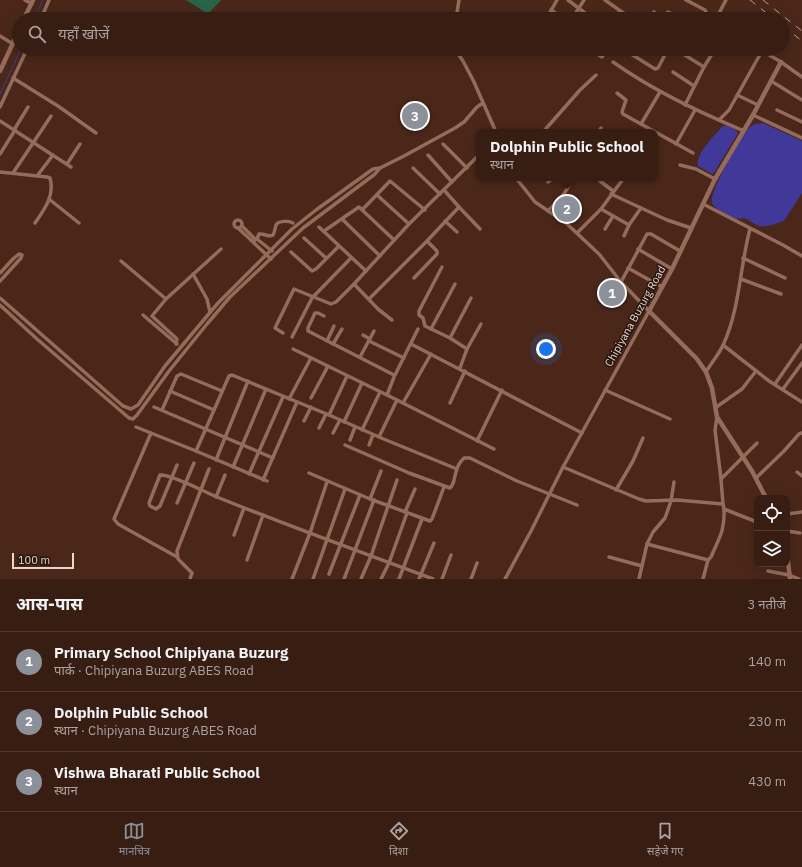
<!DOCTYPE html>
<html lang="hi">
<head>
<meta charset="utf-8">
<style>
	:root { --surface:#381d13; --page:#432a21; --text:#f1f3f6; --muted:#aba2a0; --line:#523b33; --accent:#8c9099 }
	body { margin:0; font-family:"IBM Plex Sans","Noto Sans Devanagari",sans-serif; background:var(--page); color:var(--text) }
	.controls { position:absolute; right:12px; bottom:12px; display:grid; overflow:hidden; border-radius:8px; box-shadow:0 4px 16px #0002 }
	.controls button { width:36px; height:36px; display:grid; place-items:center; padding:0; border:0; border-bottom:1px solid var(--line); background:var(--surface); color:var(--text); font:20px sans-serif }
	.scale { position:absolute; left:12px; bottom:10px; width:62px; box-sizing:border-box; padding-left:4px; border:2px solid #edd5cc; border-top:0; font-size:11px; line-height:14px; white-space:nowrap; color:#edd5cc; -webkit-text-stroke:3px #25150f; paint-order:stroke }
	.you { position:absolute; left:546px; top:349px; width:14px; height:14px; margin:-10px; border:3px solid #fff; border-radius:50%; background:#1a73e8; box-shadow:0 0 0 6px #1a73e833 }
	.badge { display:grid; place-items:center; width:26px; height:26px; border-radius:50%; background:var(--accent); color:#fff; font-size:13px; font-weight:700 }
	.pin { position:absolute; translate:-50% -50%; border:2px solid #fff; box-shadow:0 1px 4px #0006 }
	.popup { position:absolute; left:476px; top:129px; width:182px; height:52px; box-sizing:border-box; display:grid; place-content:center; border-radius:8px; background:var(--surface); filter:drop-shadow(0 1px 3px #0005); font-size:13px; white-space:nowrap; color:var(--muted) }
	.popup b { font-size:15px; color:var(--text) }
	.popup::after { content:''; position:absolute; left:50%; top:100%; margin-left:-8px; border:8px solid transparent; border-top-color:var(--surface) }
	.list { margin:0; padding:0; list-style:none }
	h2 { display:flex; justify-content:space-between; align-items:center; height:52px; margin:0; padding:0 16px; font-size:17px }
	h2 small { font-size:13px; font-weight:400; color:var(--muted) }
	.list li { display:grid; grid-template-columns:26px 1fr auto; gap:12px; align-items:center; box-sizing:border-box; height:60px; padding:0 16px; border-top:1px solid var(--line) }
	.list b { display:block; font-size:15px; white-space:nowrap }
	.list p { margin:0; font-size:13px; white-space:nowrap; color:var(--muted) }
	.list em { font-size:13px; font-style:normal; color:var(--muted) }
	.icon { flex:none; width:22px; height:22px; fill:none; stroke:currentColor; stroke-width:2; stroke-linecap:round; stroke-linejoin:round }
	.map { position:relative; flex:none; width:802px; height:579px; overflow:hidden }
	.search { position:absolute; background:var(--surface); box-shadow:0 4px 16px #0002; left:12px; right:12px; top:12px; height:44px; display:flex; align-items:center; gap:10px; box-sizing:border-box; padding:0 14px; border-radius:22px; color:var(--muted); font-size:15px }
	.sheet { height:232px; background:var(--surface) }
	nav { display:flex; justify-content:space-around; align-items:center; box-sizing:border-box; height:56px; border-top:1px solid var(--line); background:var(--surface); font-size:11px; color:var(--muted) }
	nav a { display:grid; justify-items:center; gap:2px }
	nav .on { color:var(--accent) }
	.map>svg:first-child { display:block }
	.green { fill:#286448 }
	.water { fill:#41399a }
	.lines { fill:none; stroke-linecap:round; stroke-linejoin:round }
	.stream { stroke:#41399a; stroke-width:1 }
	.minor { stroke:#956b5c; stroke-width:3.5 }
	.tertiary { stroke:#956b5c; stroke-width:4.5 }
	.rail { stroke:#ba9e94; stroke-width:1; stroke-dasharray:7 7; stroke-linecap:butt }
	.labels { text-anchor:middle; stroke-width:3; stroke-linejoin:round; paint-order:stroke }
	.street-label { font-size:11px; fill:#edd5cc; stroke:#25150f }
</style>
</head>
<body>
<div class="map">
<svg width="802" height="579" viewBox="0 0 802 579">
	<rect width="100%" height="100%" fill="#4a2719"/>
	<polygon class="green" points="186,0 221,0 208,14"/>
	<g class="water">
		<path d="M763 123 802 141V193L784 221C777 223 765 229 757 225 752 223 749 219 744 218 741 218 739 219 737 219 732 218 713 208 712 203 709 192 742 134 751 126 755 124 758 123 763 123Z"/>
		<path d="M723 126H727L736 130 738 133 714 173 712 174 698 166C695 154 715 135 723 126Z"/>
	</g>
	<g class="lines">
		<g class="stream">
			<polyline points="34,19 43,0"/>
			<polyline points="0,94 21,49"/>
		</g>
		<g class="minor">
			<polyline points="25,0 32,4"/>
			<polyline points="568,0 593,19"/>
			<polyline points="605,0 632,19"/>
			<polyline points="686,0 705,10 710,19"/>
			<polyline points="551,10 563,19"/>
			<polyline points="668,12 682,19"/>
			<polyline points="548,16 557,0"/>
			<polyline points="41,19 49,0"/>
			<polyline points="456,19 459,0"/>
			<polyline points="572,19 584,0"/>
			<polyline points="614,19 620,11"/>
			<polyline points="649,19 654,12"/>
			<polyline points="716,19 726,0"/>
			<polyline points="0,36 13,44"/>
			<polyline points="455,49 463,61 474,82 496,132"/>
			<polyline points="593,49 593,51 602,57 608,49"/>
			<polyline points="623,49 655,69 658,68 668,49"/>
			<polyline points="675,49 704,67"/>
			<polyline points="759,49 781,62 802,77"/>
			<path d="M613 62C654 91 697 111 744 131"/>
			<polyline points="673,72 694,86"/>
			<polyline points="13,78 58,106 96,133"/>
			<polyline points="771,81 802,100"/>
			<polyline points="617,93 626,100 622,112 623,114 693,153"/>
			<polyline points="737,95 758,105"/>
			<polyline points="685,105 704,67 715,49"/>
			<polyline points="0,107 27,49"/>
			<polyline points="777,110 802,122"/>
			<polyline points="753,115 802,138"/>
			<polyline points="719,120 729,110 762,51"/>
			<polyline points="0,121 71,167"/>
			<polyline points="641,124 660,92"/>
			<polyline points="14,130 28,107"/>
			<polyline points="543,132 580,90 596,75"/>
			<polyline points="598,132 601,128"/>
			<polyline points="443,144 467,168"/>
			<polyline points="676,144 695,110"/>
			<polyline points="0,154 15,130"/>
			<polyline points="428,155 452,182"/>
			<polyline points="67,164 80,144"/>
			<polyline points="680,165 696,169 715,179"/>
			<polyline points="413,168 440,194"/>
			<path d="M0 172 47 177 50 178C55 196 44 210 35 223"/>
			<polyline points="13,173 51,116"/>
			<polyline points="37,176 53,155"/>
			<polyline points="600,178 600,181 613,191"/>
			<polyline points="548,182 553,178"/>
			<polyline points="611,194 667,220 691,228"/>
			<polyline points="377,195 409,224"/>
			<polyline points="49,199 79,223"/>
			<polyline points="703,204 783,245 802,256"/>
			<polyline points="459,207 480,229"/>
			<polyline points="363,209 390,181 425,210"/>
			<polyline points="601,209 629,225 624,236"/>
			<path d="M548 211C557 201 571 191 569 178"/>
			<polyline points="342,219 380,256"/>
			<circle cx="238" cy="224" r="4"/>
			<polyline points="445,221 457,232"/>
			<polyline points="629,225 641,208"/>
			<polyline points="242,226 255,239"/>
			<polyline points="319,227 366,271"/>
			<polyline points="238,228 253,242"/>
			<polyline points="605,229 613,216"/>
			<polyline points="324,231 359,207 394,240"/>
			<polyline points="577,233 601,209 623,179"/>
			<polyline points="304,238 326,258"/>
			<path d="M257 239 259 234C265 233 268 238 273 235 275 231 275 228 276 225 279 220 289 221 293 223"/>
			<polyline points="638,249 672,269"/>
			<polyline points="291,252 312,271 316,269 339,246"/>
			<polyline points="743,258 785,278"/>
			<polyline points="271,259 254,243 254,240 257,239 272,251"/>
			<polyline points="121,261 166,299"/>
			<polyline points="442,267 419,311 419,315 423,318 425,326 450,338 467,349 460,368"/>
			<polyline points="628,268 662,287"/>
			<polyline points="0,273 13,259 19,254 22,255 21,258 0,281"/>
			<polyline points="193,274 207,299 210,312"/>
			<polyline points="414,278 437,254 437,251 427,241"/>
			<polyline points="741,279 781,294"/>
			<polyline points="621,282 647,234 651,234 680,251"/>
			<polyline points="354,284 409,224 479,155"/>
			<polyline points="0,298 123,406 131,409 138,405 165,366 218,303 292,229 316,210 373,169 380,168 404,156 455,128 464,122 477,107 483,103"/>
			<polyline points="369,299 427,241 459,207 444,190"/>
			<polyline points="0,305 37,339 129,418 133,419 137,415 169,371 207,324 230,297 303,228 375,174 380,168"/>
			<polyline points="143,315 177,344"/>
			<polyline points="324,316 318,313 315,313 308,328 308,331 394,375 394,377 387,395"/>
			<polyline points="431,329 455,284"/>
			<polyline points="283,333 275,328 294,289 331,304 336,302 354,284 378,309 392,320"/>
			<polyline points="363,335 370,339"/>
			<polyline points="292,337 312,298 351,258"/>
			<polyline points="450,338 471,298"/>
			<polyline points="327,341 334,326"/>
			<polyline points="369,341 404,358"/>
			<polyline points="176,344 177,339 152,316 166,299 221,249"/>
			<polyline points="333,344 342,329"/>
			<polyline points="411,344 582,433"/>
			<polyline points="723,345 769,381 802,402"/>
			<polyline points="293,349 387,395 494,449"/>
			<polyline points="467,349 481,324"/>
			<polyline points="360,357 374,331"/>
			<path d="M706 372C712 362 720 353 724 343 740 307 740 266 750 229"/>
			<polyline points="395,375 418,329"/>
			<polyline points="775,384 802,345"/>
			<polyline points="783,389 802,363"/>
			<polyline points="605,390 670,419"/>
			<polyline points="170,391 214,410"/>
			<polyline points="311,398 328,366"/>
			<polyline points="289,399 311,358"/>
			<polyline points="403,403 431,354"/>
			<polyline points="450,403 465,371"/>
			<polyline points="154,407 273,458"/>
			<polyline points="715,408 742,389 756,371"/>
			<polyline points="162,410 177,376 181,374 222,391"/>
			<polyline points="329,415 347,376"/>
			<polyline points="717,417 715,430 721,479 723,504"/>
			<polyline points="304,421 311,407"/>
			<polyline points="344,422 362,383"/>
			<polyline points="136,427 196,451 229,376 232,375 329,415 386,440 457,469"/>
			<polyline points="319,428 326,414"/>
			<polyline points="362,430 380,392"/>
			<polyline points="151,433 114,519 118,524 177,557"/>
			<polyline points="333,433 340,420"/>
			<polyline points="379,437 397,400"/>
			<polyline points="350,440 355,427"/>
			<polyline points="477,441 502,390"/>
			<path d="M345 445 409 473 450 488C455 484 454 476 457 469 458 465 461 461 464 458H470L517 481 577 505"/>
			<polyline points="369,445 373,435"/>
			<polyline points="196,451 267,481"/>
			<polyline points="216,460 248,381"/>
			<path d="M177 465 160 506 156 509 150 506 149 503 160 475C171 474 205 492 217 497 288 526 361 552 433 579"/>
			<polyline points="233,467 266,389"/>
			<polyline points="563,467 639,499 646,501 677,500 723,504 724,509 757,522"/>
			<polyline points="797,472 802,476"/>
			<polyline points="309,473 370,499 430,521 432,519 444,487"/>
			<polyline points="249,474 283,397"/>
			<polyline points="756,478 784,451 799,434 802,433"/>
			<polyline points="721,479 757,443"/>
			<polyline points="263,480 297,402"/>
			<polyline points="616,490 633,461 643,438"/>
			<polyline points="216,497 225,475"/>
			<polyline points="370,499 381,471"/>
			<polyline points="177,503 194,463"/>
			<polyline points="405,512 415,489"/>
			<polyline points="787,514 802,512"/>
			<polyline points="787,531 800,533"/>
			<polyline points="234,535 244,508"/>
			<path d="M647 544 708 560 711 557C719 538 725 531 724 509"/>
			<polyline points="609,557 642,566"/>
			<polyline points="247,560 263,515"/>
			<polyline points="768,571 789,575 799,579"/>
			<polyline points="329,574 360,495"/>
			<polyline points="190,579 192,573 178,559 177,551 209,469"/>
			<polyline points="292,579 310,533 327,482"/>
			<polyline points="313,579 345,489"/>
			<polyline points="344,579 374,500"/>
			<polyline points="361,579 371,556 397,480"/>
			<polyline points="381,579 389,563 407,513"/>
			<polyline points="399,579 422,519"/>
			<polyline points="419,579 434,543"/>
			<polyline points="442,579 451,555"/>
			<polyline points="471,579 477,563"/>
			<polyline points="505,579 531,531 563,467 649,311 621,282 599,254 566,223 535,202 516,178"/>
			<polyline points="639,579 647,544 653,532 665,518 671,501 674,482"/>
			<polyline points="703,579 708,560"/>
		</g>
		<g class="tertiary">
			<polyline points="24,19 33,0"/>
			<polyline points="0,71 19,30"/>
			<polyline points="766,498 752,471 717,417 712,388 706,372 697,359 649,311 672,269 715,179 753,115 781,62"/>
			<polyline points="787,553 790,579"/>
		</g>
		<g class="rail">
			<polyline points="750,0 774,19"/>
			<polyline points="763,0 802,31"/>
			<polyline points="783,26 802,41"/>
		</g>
	</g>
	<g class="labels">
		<g class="street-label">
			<text transform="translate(635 316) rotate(-61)" y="4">Chipiyana Buzurg Road</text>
		</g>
	</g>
</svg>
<div class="controls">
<button><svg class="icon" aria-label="locate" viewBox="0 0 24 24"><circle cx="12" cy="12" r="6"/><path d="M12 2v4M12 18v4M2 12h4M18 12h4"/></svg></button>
<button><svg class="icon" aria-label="layers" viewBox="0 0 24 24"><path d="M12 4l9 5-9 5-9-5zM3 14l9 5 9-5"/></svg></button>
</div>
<div class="scale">100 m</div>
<div class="you"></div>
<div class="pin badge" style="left:612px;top:293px">1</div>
<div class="pin badge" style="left:567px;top:209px">2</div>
<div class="popup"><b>Dolphin Public School</b>स्थान</div>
<div class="pin badge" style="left:415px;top:116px">3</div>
<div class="search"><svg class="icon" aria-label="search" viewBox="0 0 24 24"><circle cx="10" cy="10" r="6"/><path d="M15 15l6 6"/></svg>यहाँ खोजें</div>
</div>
<section class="sheet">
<h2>आस-पास<small>3 नतीजे</small></h2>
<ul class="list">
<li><span class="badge">1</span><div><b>Primary School Chipiyana Buzurg</b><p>पार्क · Chipiyana Buzurg ABES Road</p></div><em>140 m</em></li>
<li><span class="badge">2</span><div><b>Dolphin Public School</b><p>स्थान · Chipiyana Buzurg ABES Road</p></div><em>230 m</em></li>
<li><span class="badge">3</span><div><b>Vishwa Bharati Public School</b><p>स्थान</p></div><em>430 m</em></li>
</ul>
</section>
<nav>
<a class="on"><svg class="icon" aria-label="map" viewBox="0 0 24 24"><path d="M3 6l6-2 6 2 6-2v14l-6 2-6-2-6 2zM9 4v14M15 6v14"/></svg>मानचित्र</a>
<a><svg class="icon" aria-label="directions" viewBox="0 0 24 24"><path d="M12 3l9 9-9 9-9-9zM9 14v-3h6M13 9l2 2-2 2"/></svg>दिशा</a>
<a><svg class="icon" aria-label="saved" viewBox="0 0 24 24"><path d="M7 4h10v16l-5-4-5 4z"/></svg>सहेजे गए</a>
</nav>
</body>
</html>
